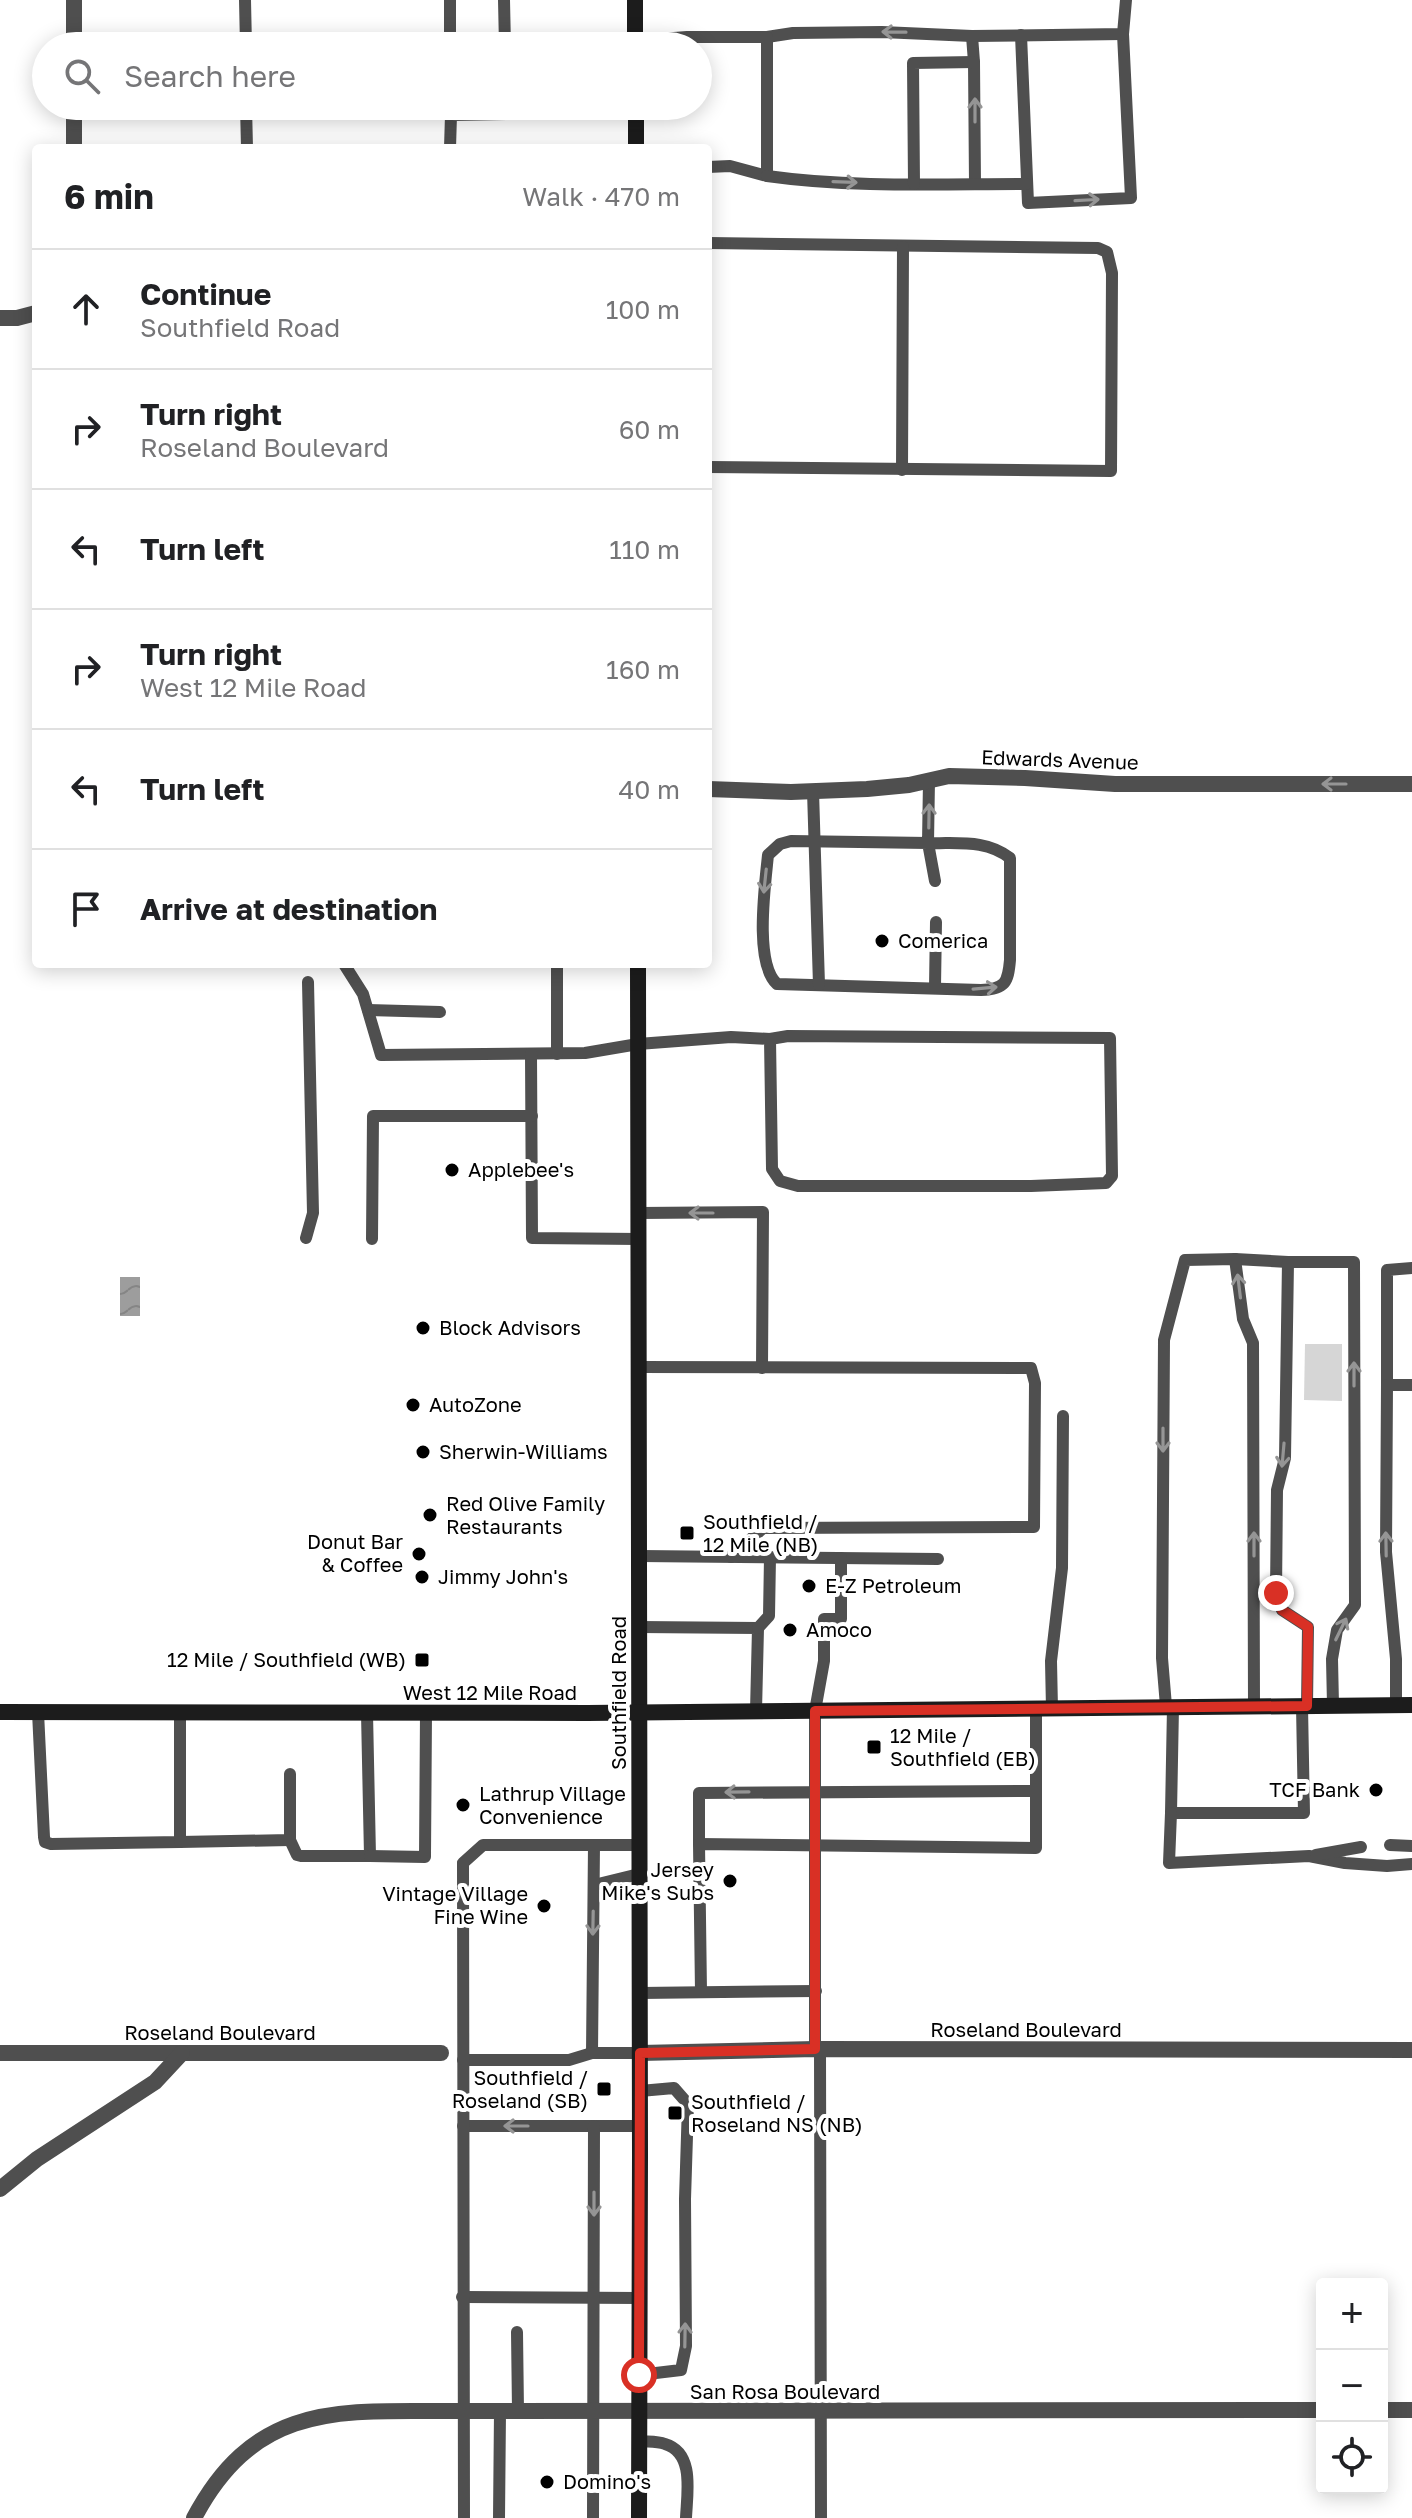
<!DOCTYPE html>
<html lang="en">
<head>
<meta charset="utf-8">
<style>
	:root { --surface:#fff; --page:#f6f6f6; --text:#202124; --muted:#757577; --line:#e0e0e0 }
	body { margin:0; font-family:"Golos Text",sans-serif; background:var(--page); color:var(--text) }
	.controls { position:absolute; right:24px; bottom:24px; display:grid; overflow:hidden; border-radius:8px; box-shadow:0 4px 20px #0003 }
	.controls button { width:72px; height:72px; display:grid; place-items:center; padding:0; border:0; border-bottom:2px solid var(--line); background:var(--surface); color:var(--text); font:40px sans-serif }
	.stop { position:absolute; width:24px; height:24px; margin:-18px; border:6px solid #d93025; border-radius:50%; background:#fff }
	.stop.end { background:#d93025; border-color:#fff; box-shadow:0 2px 8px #0008 }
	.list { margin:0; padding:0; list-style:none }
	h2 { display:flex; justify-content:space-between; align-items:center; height:104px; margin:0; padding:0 32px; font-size:34px }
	h2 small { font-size:26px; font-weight:400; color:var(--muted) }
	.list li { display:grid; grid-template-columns:52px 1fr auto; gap:24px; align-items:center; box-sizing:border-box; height:120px; padding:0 32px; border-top:2px solid var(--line) }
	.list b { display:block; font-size:30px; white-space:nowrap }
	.list p { margin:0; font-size:26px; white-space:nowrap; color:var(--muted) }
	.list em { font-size:26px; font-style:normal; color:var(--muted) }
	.icon { flex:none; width:44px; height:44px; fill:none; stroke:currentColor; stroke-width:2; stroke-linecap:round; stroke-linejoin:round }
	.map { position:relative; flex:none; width:1412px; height:2518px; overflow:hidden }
	.search { position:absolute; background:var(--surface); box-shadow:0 4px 20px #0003; left:32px; top:32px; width:680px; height:88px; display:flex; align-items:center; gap:20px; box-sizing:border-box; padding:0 28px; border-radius:44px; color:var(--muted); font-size:30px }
	.panel { position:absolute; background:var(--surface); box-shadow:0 4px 20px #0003; left:32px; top:144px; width:680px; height:824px; border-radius:8px }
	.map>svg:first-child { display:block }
	.green { fill:#d6d6d6 }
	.water { fill:url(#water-waves) }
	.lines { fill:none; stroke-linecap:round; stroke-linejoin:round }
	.service { stroke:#4f4f4f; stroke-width:12 }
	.minor { stroke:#4f4f4f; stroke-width:16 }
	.secondary { stroke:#1c1c1c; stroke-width:16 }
	.oneway { stroke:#959595 }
	.route { stroke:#d93025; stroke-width:10 }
	.poi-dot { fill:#000; stroke:#fff; stroke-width:3 }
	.labels { text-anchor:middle; stroke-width:8; stroke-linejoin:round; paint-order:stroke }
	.street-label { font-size:20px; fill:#000; stroke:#fff }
	.poi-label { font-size:20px; fill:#000; stroke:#fff; text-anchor:start }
</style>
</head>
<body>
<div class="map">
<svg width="1412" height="2518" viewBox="0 0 1412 2518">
	<defs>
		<pattern id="water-waves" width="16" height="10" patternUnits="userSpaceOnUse" patternTransform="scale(2)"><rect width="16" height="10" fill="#9d9d9d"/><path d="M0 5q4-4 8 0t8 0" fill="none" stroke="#858585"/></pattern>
	</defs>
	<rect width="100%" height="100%" fill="#fff"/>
	<polygon class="green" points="1305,1344 1342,1344 1342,1401 1304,1400"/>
	<rect class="water" x="120" y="1277" width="20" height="39"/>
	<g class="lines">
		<g class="service">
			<polyline points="245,0 246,46"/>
			<polyline points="450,0 450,46"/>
			<polyline points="504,0 505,46"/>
			<polyline points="1021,35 1028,203 1131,198 1123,34"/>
			<polyline points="972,36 974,62 975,184"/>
			<polyline points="767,37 793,33 882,32 972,36 1123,34 1126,0"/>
			<polyline points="635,41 687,37 767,37 767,176 730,166 708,167"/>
			<polyline points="246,106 247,148"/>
			<polyline points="450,148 451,115 506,114 506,106"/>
			<path d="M767 176C852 188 940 184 1026 184"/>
			<polyline points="914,184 913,63 974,62"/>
			<polyline points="708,243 1098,248 1107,252 1112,273 1111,471 708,467"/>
			<polyline points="902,470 903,247"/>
			<path d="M929 780 928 843C958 844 986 839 1010 858V960C1008 983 1005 989 981 990L777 984C754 963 765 886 768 855L780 844 791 841 928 843 935 881"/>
			<polyline points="813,791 819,985"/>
			<polyline points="344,964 363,994 381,1055 585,1053 638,1044 731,1037 770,1039 788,1036 1110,1038 1112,1176 1106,1183 1031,1186 798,1186 780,1181 772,1169 770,1039"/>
			<polyline points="935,987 936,922"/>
			<polyline points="368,1010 440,1012"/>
			<polyline points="531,1054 532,1238 639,1239"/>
			<polyline points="557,1054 557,964"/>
			<polyline points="639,1213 763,1212 762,1368"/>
			<polyline points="306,1238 313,1213 308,982"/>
			<polyline points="372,1239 373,1116 532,1116"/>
			<polyline points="1235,1259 1288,1262"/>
			<polyline points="638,1367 1031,1368 1035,1383 1034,1527 763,1528 731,1557"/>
			<polyline points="1387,1385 1387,1270 1412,1268"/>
			<polyline points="640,1556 938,1559"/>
			<polyline points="639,1627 758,1628 756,1711"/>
			<polyline points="758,1628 769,1616 770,1557"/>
			<polyline points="1396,1705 1396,1659 1386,1552 1387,1385 1412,1385"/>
			<polyline points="1166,1706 1162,1658 1164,1340 1185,1260 1235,1259 1243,1319 1253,1343 1254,1706"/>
			<polyline points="1307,1706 1308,1627 1282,1610 1276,1593 1277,1490 1285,1458 1288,1262 1354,1262 1355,1605 1337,1630 1332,1659 1333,1705"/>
			<polyline points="1173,1707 1171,1813 1304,1813 1302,1706"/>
			<polyline points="1052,1709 1051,1661 1062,1568 1063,1416"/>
			<polyline points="38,1712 44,1837 45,1842 51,1844 180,1842 180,1712"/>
			<polyline points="1171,1813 1169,1863 1309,1856 1345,1863 1387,1866 1412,1864"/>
			<polyline points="290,1840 297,1855 301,1856 370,1856 367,1713"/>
			<polyline points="180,1842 290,1840 290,1774"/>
			<polyline points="699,1844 699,1793 1035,1791"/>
			<polyline points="1390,1845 1412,1846"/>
			<polyline points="1316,1855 1361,1847"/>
			<polyline points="370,1856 425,1857 426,1713"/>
			<polyline points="594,1885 639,1874"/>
			<polyline points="701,1992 699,1844 1036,1848 1036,1709"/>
			<polyline points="640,1993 816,1991"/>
			<polyline points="815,2049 815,1711 824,1661 824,1619 841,1619 841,1558"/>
			<polyline points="820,2050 821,2518"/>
			<polyline points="592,2053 594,1845"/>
			<polyline points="463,2060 569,2060 592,2053 640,2053"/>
			<polyline points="463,2126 640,2126"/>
			<polyline points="462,2297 639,2298"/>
			<polyline points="517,2332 518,2411"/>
			<polyline points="639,2375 681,2370 686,2346 685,2199 688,2104 674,2088 640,2091"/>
			<path d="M639 2441C647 2442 657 2441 665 2444 695 2453 687 2493 686 2518"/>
			<polyline points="464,2518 463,1863 483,1845 639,1845"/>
			<polyline points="499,2518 500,2411"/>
			<polyline points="593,2518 594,2126"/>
		</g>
		<g class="minor">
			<polyline points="74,0 74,46"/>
			<polyline points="74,148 74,106"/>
			<polyline points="0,318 17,318 36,313"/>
			<polyline points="708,789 791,792 867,789 909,785 949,776 1025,778 1115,784 1412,784"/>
			<polyline points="0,2053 441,2053"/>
			<polyline points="640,2053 815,2049 1412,2050"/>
			<polyline points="0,2189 37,2159 155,2082 182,2053"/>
			<polyline points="1382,2410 1412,2410"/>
			<path d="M194 2518C258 2397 346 2412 464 2411L1322 2410"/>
		</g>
		<g class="secondary">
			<polyline points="635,0 635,46"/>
			<polyline points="636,106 636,148"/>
			<polyline points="638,964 640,2155 639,2518"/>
			<polyline points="0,1712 587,1713 1412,1705"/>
		</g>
	</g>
	<defs><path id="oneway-shaft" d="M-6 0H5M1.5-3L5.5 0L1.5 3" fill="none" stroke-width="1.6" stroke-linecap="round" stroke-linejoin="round" transform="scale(2)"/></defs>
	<g class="oneway">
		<use href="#oneway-shaft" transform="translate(894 32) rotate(-179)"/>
		<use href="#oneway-shaft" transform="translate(975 110) rotate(-90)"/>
		<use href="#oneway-shaft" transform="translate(845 182) rotate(2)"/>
		<use href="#oneway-shaft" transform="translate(1087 200) rotate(-3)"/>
		<use href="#oneway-shaft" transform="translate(1334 784) rotate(-180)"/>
		<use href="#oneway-shaft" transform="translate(929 816) rotate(-89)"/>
		<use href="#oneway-shaft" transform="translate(765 881) rotate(96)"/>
		<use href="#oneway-shaft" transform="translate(985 988) rotate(-5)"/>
		<use href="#oneway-shaft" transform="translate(701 1213) rotate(-180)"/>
		<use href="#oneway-shaft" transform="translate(1239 1286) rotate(-97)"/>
		<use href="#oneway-shaft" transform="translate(1354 1374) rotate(-90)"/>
		<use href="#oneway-shaft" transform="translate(1163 1440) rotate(90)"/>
		<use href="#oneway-shaft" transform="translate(1283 1455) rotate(95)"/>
		<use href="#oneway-shaft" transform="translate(1254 1544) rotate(-90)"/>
		<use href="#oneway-shaft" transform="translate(1386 1544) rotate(-91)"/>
		<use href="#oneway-shaft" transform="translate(1341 1629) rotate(-64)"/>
		<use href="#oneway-shaft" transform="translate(737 1792) rotate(179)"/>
		<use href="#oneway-shaft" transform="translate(593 1923) rotate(91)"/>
		<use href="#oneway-shaft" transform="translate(516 2126) rotate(180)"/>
		<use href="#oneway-shaft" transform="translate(594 2204) rotate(90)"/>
		<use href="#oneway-shaft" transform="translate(685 2335) rotate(-89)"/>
	</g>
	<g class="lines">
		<polyline class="route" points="639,2375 640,2053 815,2049 815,1711 1307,1706 1308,1627 1282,1610 1276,1593"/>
	</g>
	<g class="poi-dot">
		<circle cx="882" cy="941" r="8"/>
		<circle cx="452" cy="1170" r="8"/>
		<circle cx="423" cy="1328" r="8"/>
		<circle cx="413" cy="1405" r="8"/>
		<circle cx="423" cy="1452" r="8"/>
		<circle cx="430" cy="1515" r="8"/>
		<rect x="679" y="1525" width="16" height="16" rx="4"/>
		<circle cx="419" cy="1554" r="8"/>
		<circle cx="422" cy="1577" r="8"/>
		<circle cx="809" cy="1586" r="8"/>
		<circle cx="790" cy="1630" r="8"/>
		<rect x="414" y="1652" width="16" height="16" rx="4"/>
		<rect x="866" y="1739" width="16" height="16" rx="4"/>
		<circle cx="1376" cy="1790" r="8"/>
		<circle cx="463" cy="1805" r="8"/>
		<circle cx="730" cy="1881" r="8"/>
		<circle cx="544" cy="1906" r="8"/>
		<rect x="596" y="2081" width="16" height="16" rx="4"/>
		<rect x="667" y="2105" width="16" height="16" rx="4"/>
		<circle cx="547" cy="2482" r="8"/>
	</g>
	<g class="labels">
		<g class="street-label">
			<text transform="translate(1060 760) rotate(2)" y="7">Edwards Avenue</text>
			<text x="490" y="1700">West 12 Mile Road</text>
			<text transform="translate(619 1693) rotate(-90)" y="7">Southfield Road</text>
			<text x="1026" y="2037">Roseland Boulevard</text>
			<text x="220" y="2040">Roseland Boulevard</text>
			<text x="785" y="2399">San Rosa Boulevard</text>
		</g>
		<g class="poi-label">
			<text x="898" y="948">Comerica</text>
			<text x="468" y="1177">Applebee's</text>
			<text x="439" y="1335">Block Advisors</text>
			<text x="429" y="1412">AutoZone</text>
			<text x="439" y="1459">Sherwin-Williams</text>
			<text x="446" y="1511">Red Olive Family<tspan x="446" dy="23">Restaurants</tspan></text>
			<text x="703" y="1529">Southfield /<tspan x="703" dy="23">12 Mile (NB)</tspan></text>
			<text x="403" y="1549" text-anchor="end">Donut Bar<tspan x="403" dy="23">&amp; Coffee</tspan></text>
			<text x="438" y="1584">Jimmy John's</text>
			<text x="825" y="1593">E-Z Petroleum</text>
			<text x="806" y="1637">Amoco</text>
			<text x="406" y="1667" text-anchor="end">12 Mile / Southfield (WB)</text>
			<text x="890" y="1743">12 Mile /<tspan x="890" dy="23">Southfield (EB)</tspan></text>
			<text x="1360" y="1797" text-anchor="end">TCF Bank</text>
			<text x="479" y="1801">Lathrup Village<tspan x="479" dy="23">Convenience</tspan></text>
			<text x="714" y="1877" text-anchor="end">Jersey<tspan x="714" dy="23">Mike's Subs</tspan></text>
			<text x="528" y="1901" text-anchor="end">Vintage Village<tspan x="528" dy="23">Fine Wine</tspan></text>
			<text x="588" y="2085" text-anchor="end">Southfield /<tspan x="588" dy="23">Roseland (SB)</tspan></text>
			<text x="691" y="2109">Southfield /<tspan x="691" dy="23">Roseland NS (NB)</tspan></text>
			<text x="563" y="2489">Domino's</text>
		</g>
	</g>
</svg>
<div class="controls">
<button>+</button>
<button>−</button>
<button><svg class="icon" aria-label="locate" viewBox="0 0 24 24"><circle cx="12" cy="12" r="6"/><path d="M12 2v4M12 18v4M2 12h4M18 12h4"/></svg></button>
</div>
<div class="stop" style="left:639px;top:2375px"></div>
<div class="stop end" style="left:1276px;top:1593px"></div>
<div class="search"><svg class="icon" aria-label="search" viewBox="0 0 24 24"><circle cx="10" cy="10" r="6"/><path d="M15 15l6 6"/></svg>Search here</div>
<section class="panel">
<h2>6 min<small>Walk · 470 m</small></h2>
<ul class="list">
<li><svg class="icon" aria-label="ahead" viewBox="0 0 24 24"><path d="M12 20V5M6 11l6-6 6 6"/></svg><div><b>Continue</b><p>Southfield Road</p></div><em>100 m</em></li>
<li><svg class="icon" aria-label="right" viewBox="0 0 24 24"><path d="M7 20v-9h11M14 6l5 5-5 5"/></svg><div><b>Turn right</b><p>Roseland Boulevard</p></div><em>60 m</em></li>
<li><svg class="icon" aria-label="left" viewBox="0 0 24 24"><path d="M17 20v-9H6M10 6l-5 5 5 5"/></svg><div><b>Turn left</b></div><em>110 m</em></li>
<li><svg class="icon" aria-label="right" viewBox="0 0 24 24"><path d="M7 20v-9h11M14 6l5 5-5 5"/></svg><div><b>Turn right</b><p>West 12 Mile Road</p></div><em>160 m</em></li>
<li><svg class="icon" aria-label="left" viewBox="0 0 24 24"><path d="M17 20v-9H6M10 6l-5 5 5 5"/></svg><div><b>Turn left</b></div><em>40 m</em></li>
<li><svg class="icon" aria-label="arrive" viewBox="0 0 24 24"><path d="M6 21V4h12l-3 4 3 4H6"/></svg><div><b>Arrive at destination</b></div></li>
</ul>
</section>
</div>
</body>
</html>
